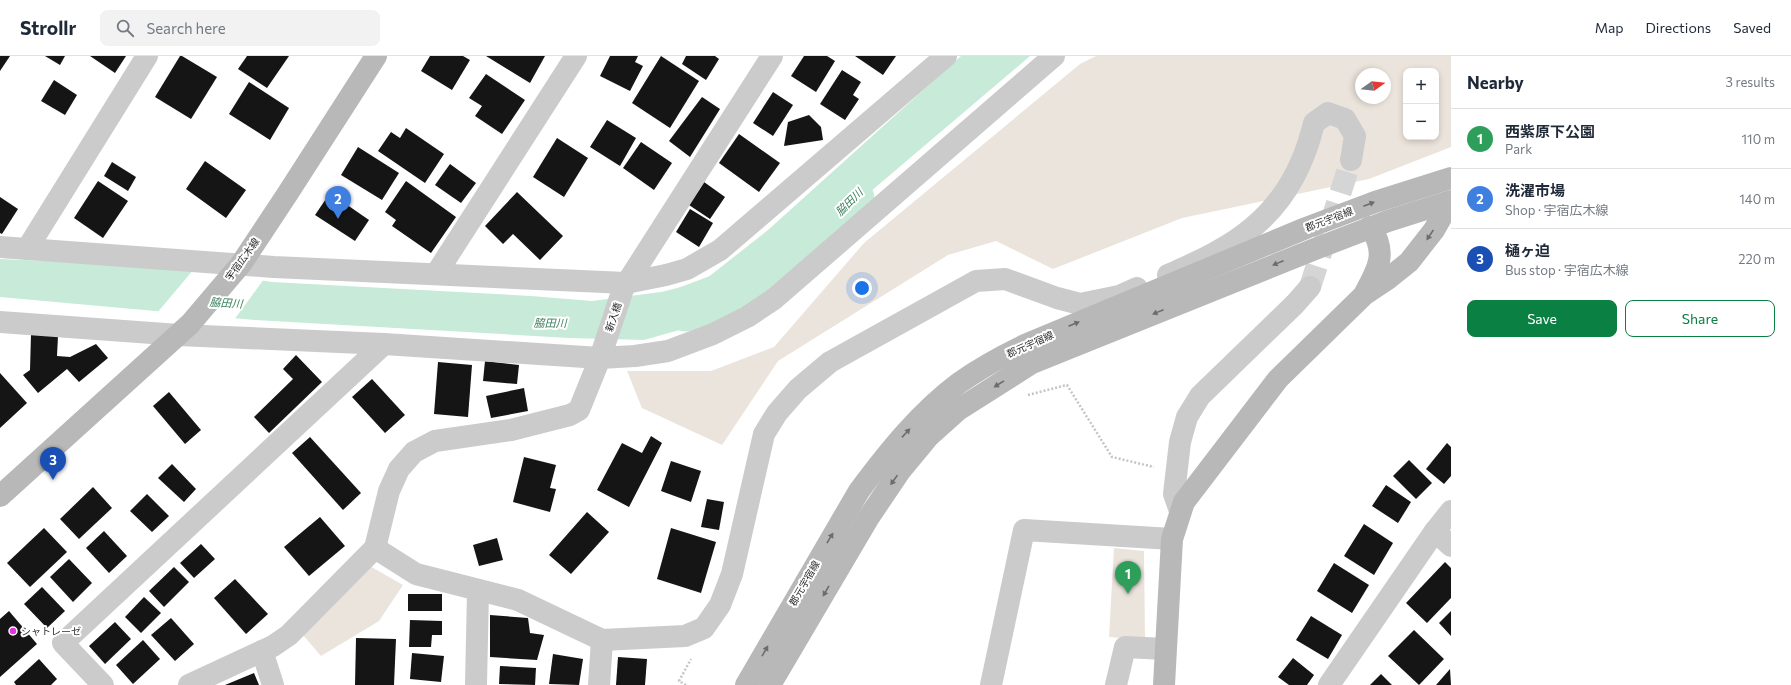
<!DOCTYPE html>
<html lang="en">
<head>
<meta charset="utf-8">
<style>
	:root { --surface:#fff; --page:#f2f2f3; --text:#1f2937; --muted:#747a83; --line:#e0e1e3; --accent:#0b8043 }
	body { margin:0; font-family:Commissioner,"Noto Sans JP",sans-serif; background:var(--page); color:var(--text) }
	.controls { position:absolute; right:12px; top:12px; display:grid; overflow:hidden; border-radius:8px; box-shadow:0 2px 6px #0003 }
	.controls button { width:36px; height:36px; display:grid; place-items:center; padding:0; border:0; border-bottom:1px solid var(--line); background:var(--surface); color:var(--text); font:20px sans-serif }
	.compass { position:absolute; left:1355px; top:12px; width:36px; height:36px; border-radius:50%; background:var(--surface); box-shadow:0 2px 6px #0003; rotate:75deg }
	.you { position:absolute; left:862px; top:232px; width:14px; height:14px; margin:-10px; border:3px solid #fff; border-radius:50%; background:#1a73e8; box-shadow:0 0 0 6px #1a73e833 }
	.badge { display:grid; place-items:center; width:26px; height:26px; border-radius:50%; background:var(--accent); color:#fff; font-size:13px; font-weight:700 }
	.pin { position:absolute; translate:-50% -33px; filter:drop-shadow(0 1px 2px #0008) }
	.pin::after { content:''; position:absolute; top:21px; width:14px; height:12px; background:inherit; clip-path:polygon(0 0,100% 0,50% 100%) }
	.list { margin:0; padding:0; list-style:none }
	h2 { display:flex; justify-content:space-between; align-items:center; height:52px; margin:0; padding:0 16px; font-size:17px }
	h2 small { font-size:13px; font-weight:400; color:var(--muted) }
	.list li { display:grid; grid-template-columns:26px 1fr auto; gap:12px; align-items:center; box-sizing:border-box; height:60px; padding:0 16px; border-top:1px solid var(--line) }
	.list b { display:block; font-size:15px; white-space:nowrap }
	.list p { margin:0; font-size:13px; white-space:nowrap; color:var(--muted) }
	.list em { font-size:13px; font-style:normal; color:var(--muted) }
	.actions { display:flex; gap:8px; padding:12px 16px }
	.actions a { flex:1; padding:9px 0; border:1px solid var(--accent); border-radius:8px; text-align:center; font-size:14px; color:var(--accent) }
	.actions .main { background:var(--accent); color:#fff }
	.icon { flex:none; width:22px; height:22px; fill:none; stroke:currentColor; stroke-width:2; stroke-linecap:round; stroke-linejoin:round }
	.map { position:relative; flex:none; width:1451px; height:629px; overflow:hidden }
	header { display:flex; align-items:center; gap:24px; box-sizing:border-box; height:56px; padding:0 20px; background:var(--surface); border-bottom:1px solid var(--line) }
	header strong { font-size:19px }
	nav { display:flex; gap:22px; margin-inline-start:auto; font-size:14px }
	.search { width:280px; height:36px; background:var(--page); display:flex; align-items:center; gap:10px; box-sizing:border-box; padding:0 14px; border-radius:8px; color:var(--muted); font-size:15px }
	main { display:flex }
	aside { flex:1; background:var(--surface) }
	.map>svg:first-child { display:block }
	.green { fill:#ebe4dc; fill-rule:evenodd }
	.water { fill:#c8ead9 }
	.pier { fill:#fff }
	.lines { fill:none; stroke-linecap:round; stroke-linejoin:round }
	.river { stroke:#c8ead9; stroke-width:45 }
	.building { fill:#151515 }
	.street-tunnel { stroke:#d5d5d5; stroke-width:22; stroke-dasharray:22 11; stroke-linecap:butt }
	.path { stroke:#c5c5c5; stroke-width:2.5; stroke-dasharray:2 2; stroke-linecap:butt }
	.street { stroke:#cbcbcb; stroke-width:22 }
	.secondary { stroke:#b8b8b8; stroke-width:22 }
	.oneway { fill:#6c6c6c }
	.poi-dot { fill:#e034db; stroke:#fff; stroke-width:1.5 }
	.labels { text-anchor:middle; stroke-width:4; stroke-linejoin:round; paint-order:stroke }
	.street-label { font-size:10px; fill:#2e2e2e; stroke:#fff }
	.poi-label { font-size:10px; fill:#2e2e2e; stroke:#fff; text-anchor:start }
	.water-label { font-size:11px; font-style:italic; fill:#3a815d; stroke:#fff }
</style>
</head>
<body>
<header>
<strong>Strollr</strong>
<div class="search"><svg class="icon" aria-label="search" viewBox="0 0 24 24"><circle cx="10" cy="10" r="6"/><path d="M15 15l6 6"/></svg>Search here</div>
<nav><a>Map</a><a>Directions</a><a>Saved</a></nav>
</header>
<main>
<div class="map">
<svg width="1451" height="629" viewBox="0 0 1451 629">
	<rect width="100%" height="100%" fill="#fff"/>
	<g class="green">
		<path d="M1096 0H1451V91L1369 123 1182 162 1053 213 996 185 948 199 778 305 722 389 642 352 627 315H711L774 291 864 187 1080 8ZM1406 15H1436V81H1406ZM1361 18H1385V42H1361Z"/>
		<polygon points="1114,492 1144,495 1145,584 1109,581"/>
		<polygon points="368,509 403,529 379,565 321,600 303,579"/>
	</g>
	<polygon class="water" points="961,0 1030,0 850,153 690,271 644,284 569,282 255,264 0,241 0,203 167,210 272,226 531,240 592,245 661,236 702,226 768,174"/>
	<polygon class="pier" points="194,213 201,213 264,223 234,264 157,257"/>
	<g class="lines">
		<polyline class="river" points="686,253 747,230 804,187 852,143"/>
	</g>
	<g class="building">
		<polygon points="0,0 10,0 0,15"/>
		<polygon points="45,0 65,0 60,9"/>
		<polygon points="90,0 126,0 115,17"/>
		<polygon points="180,0 182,0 217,21 191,63 155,41"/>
		<polygon points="247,0 289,0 267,32 238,13"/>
		<polygon points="430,0 463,0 470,4 452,34 421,15"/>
		<polygon points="486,0 545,0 530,27"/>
		<polygon points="610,0 638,0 635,6 643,10 630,35 600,20"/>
		<polygon points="661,0 699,25 670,72 632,47"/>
		<polygon points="686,0 715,0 719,3 706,24 682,8"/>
		<polygon points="804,0 827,0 835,5 816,36 791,20"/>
		<polygon points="855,0 896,0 883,19"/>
		<polygon points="842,14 861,26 853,39 859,43 845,64 820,48"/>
		<polygon points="486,18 525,44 502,78 475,60 482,50 469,42"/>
		<polygon points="54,24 77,39 65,59 41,45"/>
		<polygon points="249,26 289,52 270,84 229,58"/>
		<polygon points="773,36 793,49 773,80 753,67"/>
		<polygon points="702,41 720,53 690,101 669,85"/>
		<polygon points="809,59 821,71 823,84 784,90 788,66"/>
		<polygon points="607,64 636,82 620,110 590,91"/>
		<polygon points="406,72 444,98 425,127 378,95 391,76 400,82"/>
		<polygon points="739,78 780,107 759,136 719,107"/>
		<polygon points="557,82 588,102 564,141 533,121"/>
		<polygon points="641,86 672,107 654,134 623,112"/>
		<polygon points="358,91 399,117 382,144 341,119"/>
		<polygon points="205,105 246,134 226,162 186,133"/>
		<polygon points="112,106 136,121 128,135 104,120"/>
		<polygon points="450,108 476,127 461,147 435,129"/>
		<polygon points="98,125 128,145 103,182 74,162"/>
		<polygon points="406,125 456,161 431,197 392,170 396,164 385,156"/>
		<polygon points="704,126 725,141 710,163 689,149"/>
		<polygon points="517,136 563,180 540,204 513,178 503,188 485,170"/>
		<polygon points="330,137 369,164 355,185 315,159"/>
		<polygon points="0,141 18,153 2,178 0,177"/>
		<polygon points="690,153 713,167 699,191 676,176"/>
		<polygon points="31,278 58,280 57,300 70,301 96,288 108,302 79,326 67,313 38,337 23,319 30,314"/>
		<polygon points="296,299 322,326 269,377 254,361 293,323 283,313"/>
		<polygon points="485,305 519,309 517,328 483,325"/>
		<polygon points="438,306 472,309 468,361 434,358"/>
		<polygon points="0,317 27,347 0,372"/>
		<polygon points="372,323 405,359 385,377 352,341"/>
		<polygon points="524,332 528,355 491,362 486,340"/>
		<polygon points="169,336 201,374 185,388 153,350"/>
		<polygon points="651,380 662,387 629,451 597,434 622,387 642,397"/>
		<polygon points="310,381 361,437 343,454 292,397"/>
		<polygon points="1447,387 1451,391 1451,420 1444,428 1426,413"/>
		<polygon points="524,401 556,409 550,432 556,433 550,456 513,446"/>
		<polygon points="1409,404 1432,427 1416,443 1393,420"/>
		<polygon points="671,405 701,415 691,446 661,435"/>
		<polygon points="172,408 196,433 184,446 158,422"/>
		<polygon points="1386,429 1411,446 1398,467 1372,450"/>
		<polygon points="93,431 112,452 79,483 60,463"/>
		<polygon points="147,438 169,460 152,476 130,455"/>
		<polygon points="707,443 724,446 719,474 701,471"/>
		<polygon points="587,456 609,476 571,518 549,499"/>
		<polygon points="320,461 345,490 309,520 284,491"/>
		<polygon points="1364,468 1393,487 1374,519 1344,500"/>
		<polygon points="44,472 67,496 30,531 7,507"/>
		<polygon points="671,472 716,486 701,537 657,523"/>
		<polygon points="104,475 127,500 109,517 86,492"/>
		<polygon points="497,482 503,504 479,510 473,489"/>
		<polygon points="201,488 215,503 194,522 180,507"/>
		<polygon points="69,503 92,527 73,546 50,521"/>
		<polygon points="1445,506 1451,512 1451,542 1427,567 1406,547"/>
		<polygon points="1334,507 1369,529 1352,557 1317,535"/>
		<polygon points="174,511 189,526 164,551 149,535"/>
		<polygon points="235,523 268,558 246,578 214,542"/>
		<polygon points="42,531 65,555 47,572 24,548"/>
		<rect x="408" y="538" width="34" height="17"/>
		<polygon points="144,541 161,557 141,577 125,561"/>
		<polygon points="9,555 37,588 0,621 0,563"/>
		<polygon points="1451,555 1451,580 1439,567"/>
		<polygon points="490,559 528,562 530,577 544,579 537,604 490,601"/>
		<polygon points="1311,560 1342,579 1328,603 1296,584"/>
		<polygon points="171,562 194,588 175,605 151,579"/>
		<polygon points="410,564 442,565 442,579 432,579 431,591 409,591"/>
		<polygon points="115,566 131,583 105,608 89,590"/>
		<polygon points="1414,574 1444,603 1419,629 1388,600"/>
		<polygon points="356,582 396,583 394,629 355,629"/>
		<polygon points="143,584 160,603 133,628 116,609"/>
		<polygon points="412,597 444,600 441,626 410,623"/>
		<polygon points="553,598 583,603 579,629 549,628"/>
		<polygon points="618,601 647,603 645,629 616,629"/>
		<polygon points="1293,602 1314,619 1307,629 1289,629 1278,621"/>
		<polygon points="39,603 57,623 51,629 16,629 14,626"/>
		<polygon points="500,610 536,612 535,629 499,628"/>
		<polygon points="1450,613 1451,629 1436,629"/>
		<polygon points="254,617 259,629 225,629"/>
		<polygon points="1381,618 1392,629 1370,629"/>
	</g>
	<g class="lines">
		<polyline class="street-tunnel" points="1310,231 1351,104"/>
		<g class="path">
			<polyline points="1028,339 1067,329 1112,401 1154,411"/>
			<polyline points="686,629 679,625 691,603"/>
		</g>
		<g class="street">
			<polyline points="0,191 274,211 626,227 666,219 687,213 720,194 946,0"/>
			<polyline points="27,193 147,0"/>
			<polyline points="436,218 576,0"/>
			<path d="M1168 219C1185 211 1203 204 1218 195 1271 166 1300 125 1314 67L1328 57 1345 63 1355 80 1351 104"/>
			<polyline points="0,266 179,279 384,288 600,302 635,300 668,295 713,278 747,261 774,243 1054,0"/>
			<polyline points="1180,455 1174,438 1180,386 1187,361 1200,340 1295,248 1310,231"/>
			<polyline points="1435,475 1451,490"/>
			<polyline points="375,492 416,518 518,544 602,584 685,580 704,572 720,549 732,518 764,378 777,357 798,333 830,306 976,225 1005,223 1057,242 1080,248 1119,240 1137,232"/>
			<polyline points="262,595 273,629"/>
			<polyline points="103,629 63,587 384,288"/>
			<polyline points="189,629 273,590 289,579 375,492 389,435 399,413 414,396 435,385 511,374 570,359 579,354 600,302 623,233 772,0"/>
			<polyline points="476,629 478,535"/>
			<polyline points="599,629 602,584"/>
			<polyline points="991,629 1024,474 1172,483"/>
			<polyline points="1116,629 1125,591 1165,593"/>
			<polyline points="1329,629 1435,475 1451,455"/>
		</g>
		<g class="secondary">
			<path d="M1365 237C1378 213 1388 196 1370 171"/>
			<polyline points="0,440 190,268 241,208 288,137 376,0"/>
			<path d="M746 629 859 435C888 396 920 356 959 327 980 312 1002 300 1025 289L1306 172 1375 146 1451 122"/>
			<polyline points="770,629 869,461 900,415 929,380 958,354 1032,307 1315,193 1388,165 1451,145"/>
			<polyline points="1164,629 1172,483 1184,446 1278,323 1365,238 1389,222 1409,206 1434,174 1450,146"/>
		</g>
	</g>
	<defs><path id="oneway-solid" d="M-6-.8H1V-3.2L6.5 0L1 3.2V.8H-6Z"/></defs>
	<g class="oneway">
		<use href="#oneway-solid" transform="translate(1369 148) rotate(-21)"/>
		<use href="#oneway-solid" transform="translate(1430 179) rotate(124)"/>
		<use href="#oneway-solid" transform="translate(1278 207) rotate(158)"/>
		<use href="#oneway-solid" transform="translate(1158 256) rotate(158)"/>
		<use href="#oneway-solid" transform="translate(1074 268) rotate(-23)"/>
		<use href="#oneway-solid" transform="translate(999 328) rotate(148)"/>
		<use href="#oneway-solid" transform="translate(906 377) rotate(-47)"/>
		<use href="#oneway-solid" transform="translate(894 424) rotate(125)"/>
		<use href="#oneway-solid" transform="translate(830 482) rotate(-59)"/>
		<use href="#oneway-solid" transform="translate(826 535) rotate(120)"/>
		<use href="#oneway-solid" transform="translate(765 595) rotate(-60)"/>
	</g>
	<circle class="poi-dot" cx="13" cy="575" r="4"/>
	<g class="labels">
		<g class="street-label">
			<text transform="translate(1329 163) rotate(-21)" y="4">郡元宇宿線</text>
			<text transform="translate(242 203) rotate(-54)" y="4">宇宿広木線</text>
			<text transform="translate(613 261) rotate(-71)" y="4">新入橋</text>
			<text transform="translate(1030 288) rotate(-24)" y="4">郡元宇宿線</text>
			<text transform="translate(804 527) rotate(-60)" y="4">郡元宇宿線</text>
		</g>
		<g class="poi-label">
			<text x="21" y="579">シャトレーゼ</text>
		</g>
		<g class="water-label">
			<text transform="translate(849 146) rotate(-45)" y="4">脇田川</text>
			<text transform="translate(226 247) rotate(4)" y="4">脇田川</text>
			<text transform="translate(550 267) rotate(1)" y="4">脇田川</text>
		</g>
	</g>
</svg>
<div class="controls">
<button>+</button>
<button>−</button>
</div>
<svg class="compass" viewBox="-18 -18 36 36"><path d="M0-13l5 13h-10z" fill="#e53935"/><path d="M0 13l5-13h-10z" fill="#747a83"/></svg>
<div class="you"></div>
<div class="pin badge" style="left:1128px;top:538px;background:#2e9e5b">1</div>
<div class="pin badge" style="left:338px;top:163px;background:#3f7fe0">2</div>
<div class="pin badge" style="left:53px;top:424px;background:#1a4fb4">3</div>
</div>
<aside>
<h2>Nearby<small>3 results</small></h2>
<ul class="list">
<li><span class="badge" style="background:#2e9e5b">1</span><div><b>西紫原下公園</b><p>Park</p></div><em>110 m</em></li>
<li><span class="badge" style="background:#3f7fe0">2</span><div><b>洗濯市場</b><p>Shop · 宇宿広木線</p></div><em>140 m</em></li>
<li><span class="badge" style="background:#1a4fb4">3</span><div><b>樋ヶ迫</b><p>Bus stop · 宇宿広木線</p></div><em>220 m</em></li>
</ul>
<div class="actions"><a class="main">Save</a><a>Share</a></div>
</aside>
</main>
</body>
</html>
